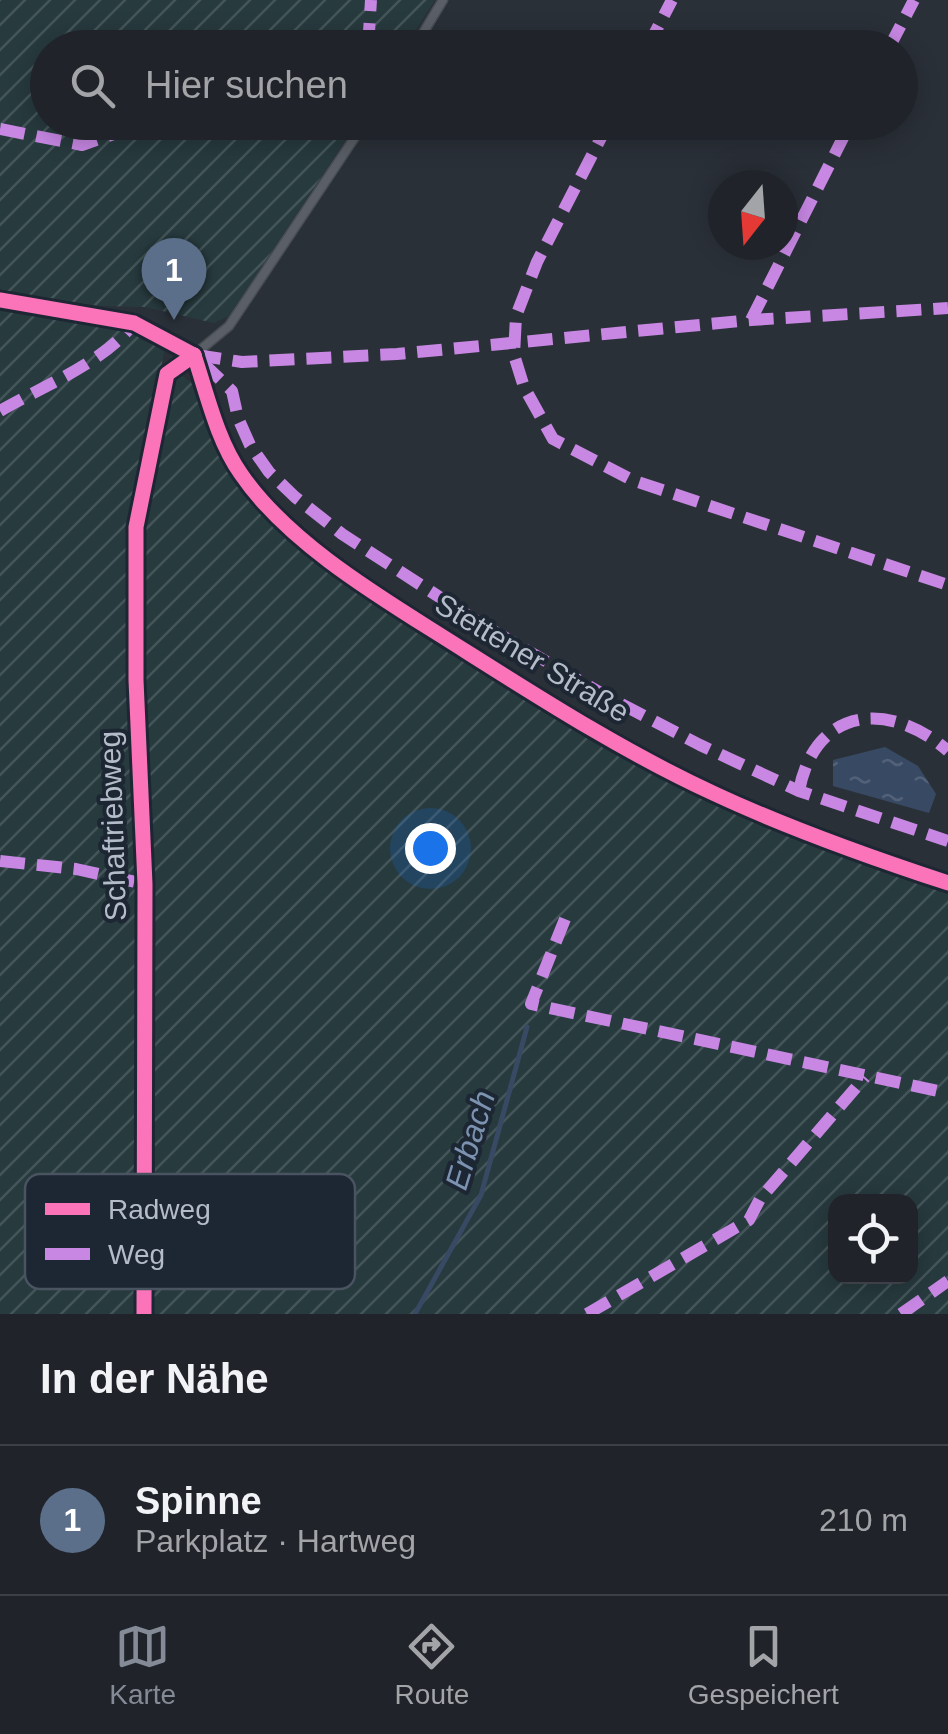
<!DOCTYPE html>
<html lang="de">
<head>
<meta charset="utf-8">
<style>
	:root { --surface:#20242a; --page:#2d3036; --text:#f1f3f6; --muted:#a2a4a8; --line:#3d4147; --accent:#848b96 }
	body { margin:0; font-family:Helvetica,sans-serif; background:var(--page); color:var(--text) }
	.controls { position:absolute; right:30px; bottom:30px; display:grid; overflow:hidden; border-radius:20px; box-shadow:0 5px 25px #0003 }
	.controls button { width:90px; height:90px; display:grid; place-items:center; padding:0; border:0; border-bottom:2px solid var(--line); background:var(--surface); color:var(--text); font:50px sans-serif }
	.compass { position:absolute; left:708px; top:170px; width:90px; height:90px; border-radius:50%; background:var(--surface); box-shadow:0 5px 25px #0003; rotate:197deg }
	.you { position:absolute; left:430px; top:848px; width:35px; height:35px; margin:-25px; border:8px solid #fff; border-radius:50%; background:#1a73e8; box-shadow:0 0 0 15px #1a73e833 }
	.badge { display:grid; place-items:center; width:65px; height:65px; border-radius:50%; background:var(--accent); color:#fff; font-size:32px; font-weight:700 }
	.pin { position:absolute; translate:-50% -82px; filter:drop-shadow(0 2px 5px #0008) }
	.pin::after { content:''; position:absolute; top:52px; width:35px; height:30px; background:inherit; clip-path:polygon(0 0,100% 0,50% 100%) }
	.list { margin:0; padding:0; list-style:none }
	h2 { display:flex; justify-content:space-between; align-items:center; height:130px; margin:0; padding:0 40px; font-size:42px }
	h2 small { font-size:32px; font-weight:400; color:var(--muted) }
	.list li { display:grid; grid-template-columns:65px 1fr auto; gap:30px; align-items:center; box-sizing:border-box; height:150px; padding:0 40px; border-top:2px solid var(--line) }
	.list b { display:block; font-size:38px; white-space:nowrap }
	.list p { margin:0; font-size:32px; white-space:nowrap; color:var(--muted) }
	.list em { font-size:32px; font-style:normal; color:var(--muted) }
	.icon { flex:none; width:55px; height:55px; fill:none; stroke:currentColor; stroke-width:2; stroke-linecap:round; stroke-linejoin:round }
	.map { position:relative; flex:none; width:948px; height:1314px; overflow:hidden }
	.search { position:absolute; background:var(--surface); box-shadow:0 5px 25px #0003; left:30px; right:30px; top:30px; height:110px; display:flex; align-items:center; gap:25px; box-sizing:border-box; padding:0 35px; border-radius:55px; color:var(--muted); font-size:38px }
	.sheet { height:280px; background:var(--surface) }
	nav { display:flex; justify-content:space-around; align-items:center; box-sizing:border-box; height:140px; border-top:2px solid var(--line); background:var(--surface); font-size:28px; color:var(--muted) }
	nav a { display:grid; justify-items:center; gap:5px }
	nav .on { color:var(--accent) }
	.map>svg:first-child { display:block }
	.garden { fill:url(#garden-furrows); fill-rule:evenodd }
	.water { fill:url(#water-ripples) }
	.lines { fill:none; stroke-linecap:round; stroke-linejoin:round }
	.stream { stroke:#384963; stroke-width:5 }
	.lane-casing { stroke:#484c53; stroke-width:11 }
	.street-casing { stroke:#484c53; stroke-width:19 }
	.lane { stroke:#5a5e66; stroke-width:8 }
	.street { stroke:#5a5e66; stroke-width:15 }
	.quiet { stroke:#c787e3; stroke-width:12; stroke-dasharray:25 12; stroke-linecap:butt }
	.cycleway-casing { stroke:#1d2633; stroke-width:21 }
	.cycleway { stroke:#fb73b8; stroke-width:15 }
	.labels { text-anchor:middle; stroke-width:8; stroke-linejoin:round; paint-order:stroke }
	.street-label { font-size:30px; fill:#b4bcc9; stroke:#1d2633 }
	.water-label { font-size:32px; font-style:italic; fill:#7c92b1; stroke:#1d2633 }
	.key { fill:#1d2633; stroke:#4a5360; stroke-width:2.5 }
	.key-label { font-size:28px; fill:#b4bcc9 }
</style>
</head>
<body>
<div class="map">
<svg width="948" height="1314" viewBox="0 0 948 1314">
	<defs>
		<pattern id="garden-furrows" width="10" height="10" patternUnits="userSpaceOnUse" patternTransform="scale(2.5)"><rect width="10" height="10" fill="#273a3e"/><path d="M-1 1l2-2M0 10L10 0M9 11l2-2" fill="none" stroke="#445559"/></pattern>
		<pattern id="water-ripples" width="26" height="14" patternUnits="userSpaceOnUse" patternTransform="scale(2.5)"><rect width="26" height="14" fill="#384963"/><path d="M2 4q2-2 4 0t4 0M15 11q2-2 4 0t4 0" fill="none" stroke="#526178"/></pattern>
	</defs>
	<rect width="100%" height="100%" fill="#2a3038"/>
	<g class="garden">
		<polygon points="0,0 435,0 405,47 48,48 48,122 357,123 229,316 214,323 145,307 99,306 0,290"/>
		<polygon points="0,304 121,325 165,348 130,525 129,679 136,882 139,1314 0,1314"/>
		<path d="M180 375 191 382 213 442 232 475 299 542 661 773 948 885V1314H153L149 1045 152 886 144 678V528L170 388ZM836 1202H910V1276H836Z"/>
	</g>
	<polygon class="water" points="885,747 918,766 936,794 929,813 833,786 833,760"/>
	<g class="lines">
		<polyline class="stream" points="415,1314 481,1195 527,1027"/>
		<defs>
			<g id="lane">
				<polyline points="414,48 443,0"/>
				<polyline points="194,355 229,326 365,122"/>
			</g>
			<g id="street">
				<polyline points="0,300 134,323 194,355"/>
				<path d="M194 355C207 394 217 440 241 474 286 540 373 593 440 635 529 691 619 750 715 794 790 829 869 857 948 883"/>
				<polyline points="144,1314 145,884 136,680 136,527 167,374 194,355"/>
			</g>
		</defs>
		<use href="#lane" class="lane-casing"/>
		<use href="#street" class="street-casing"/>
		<use href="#lane" class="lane"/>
		<use href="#street" class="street"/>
		<g class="quiet">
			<polyline points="368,48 371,0"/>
			<polyline points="647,48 672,0"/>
			<polyline points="889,48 914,0"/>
			<polyline points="609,122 537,262 516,316 514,355 524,387 553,439 632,480 948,585"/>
			<polyline points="0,129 82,145 148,122"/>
			<polyline points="751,320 851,122"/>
			<polyline points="196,355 242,362 397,354 751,320 948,308"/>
			<polyline points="202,362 232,391 238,418 250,445 269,472 295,497 342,534 478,622 606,696 700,745 799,791 948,841"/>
			<path d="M0 411C43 386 105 362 134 323"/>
			<path d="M799 791C815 706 890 700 948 751"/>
			<polyline points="0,861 76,869 145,884"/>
			<polyline points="565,919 531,1004 948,1093"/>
			<polyline points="587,1314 749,1220 760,1199 865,1077"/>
			<polyline points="901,1314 948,1281"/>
		</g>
		<defs>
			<g id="cycleway">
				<polyline points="0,300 134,323 194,355"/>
				<path d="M194 355C207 394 217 440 241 474 286 540 373 593 440 635 529 691 619 750 715 794 790 829 869 857 948 883"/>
				<polyline points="144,1314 145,884 136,680 136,527 167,374 194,355"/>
			</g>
		</defs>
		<use href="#cycleway" class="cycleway-casing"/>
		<use href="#cycleway" class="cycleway"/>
	</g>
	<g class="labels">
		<g class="street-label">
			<text transform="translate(532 658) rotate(31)" y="10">Stettener Straße</text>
			<text transform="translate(113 826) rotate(-92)" y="10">Schaftriebweg</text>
		</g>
		<g class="water-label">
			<text transform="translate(470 1140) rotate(-73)" y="11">Erbach</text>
		</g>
	</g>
	<rect x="25" y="1174" width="330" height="115" rx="15" class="key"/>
	<rect x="45" y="1203" width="45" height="12" fill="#fb73b8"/>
	<rect x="45" y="1248" width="45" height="12" fill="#c787e3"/>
	<g class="key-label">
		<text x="108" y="1219">Radweg</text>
		<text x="108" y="1264">Weg</text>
	</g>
</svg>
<div class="controls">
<button><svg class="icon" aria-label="locate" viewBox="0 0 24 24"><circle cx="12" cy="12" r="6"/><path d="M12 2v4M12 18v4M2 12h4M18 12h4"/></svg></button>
</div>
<svg class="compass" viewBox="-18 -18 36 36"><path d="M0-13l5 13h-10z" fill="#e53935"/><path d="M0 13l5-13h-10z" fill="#a2a4a8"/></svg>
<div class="you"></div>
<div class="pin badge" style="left:174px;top:320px;background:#5c6f8a">1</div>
<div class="search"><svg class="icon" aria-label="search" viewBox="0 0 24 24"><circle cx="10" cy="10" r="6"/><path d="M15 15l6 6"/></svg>Hier suchen</div>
</div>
<section class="sheet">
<h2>In der Nähe<small></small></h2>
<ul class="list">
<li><span class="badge" style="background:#5c6f8a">1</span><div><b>Spinne</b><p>Parkplatz · Hartweg</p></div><em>210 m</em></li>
</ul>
</section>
<nav>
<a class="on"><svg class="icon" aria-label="map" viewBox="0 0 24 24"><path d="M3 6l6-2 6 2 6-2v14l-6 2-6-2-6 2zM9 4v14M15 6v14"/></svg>Karte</a>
<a><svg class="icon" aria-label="directions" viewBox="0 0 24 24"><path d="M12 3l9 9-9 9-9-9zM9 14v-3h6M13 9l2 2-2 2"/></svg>Route</a>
<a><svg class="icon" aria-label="saved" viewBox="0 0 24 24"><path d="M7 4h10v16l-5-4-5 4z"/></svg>Gespeichert</a>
</nav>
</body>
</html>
